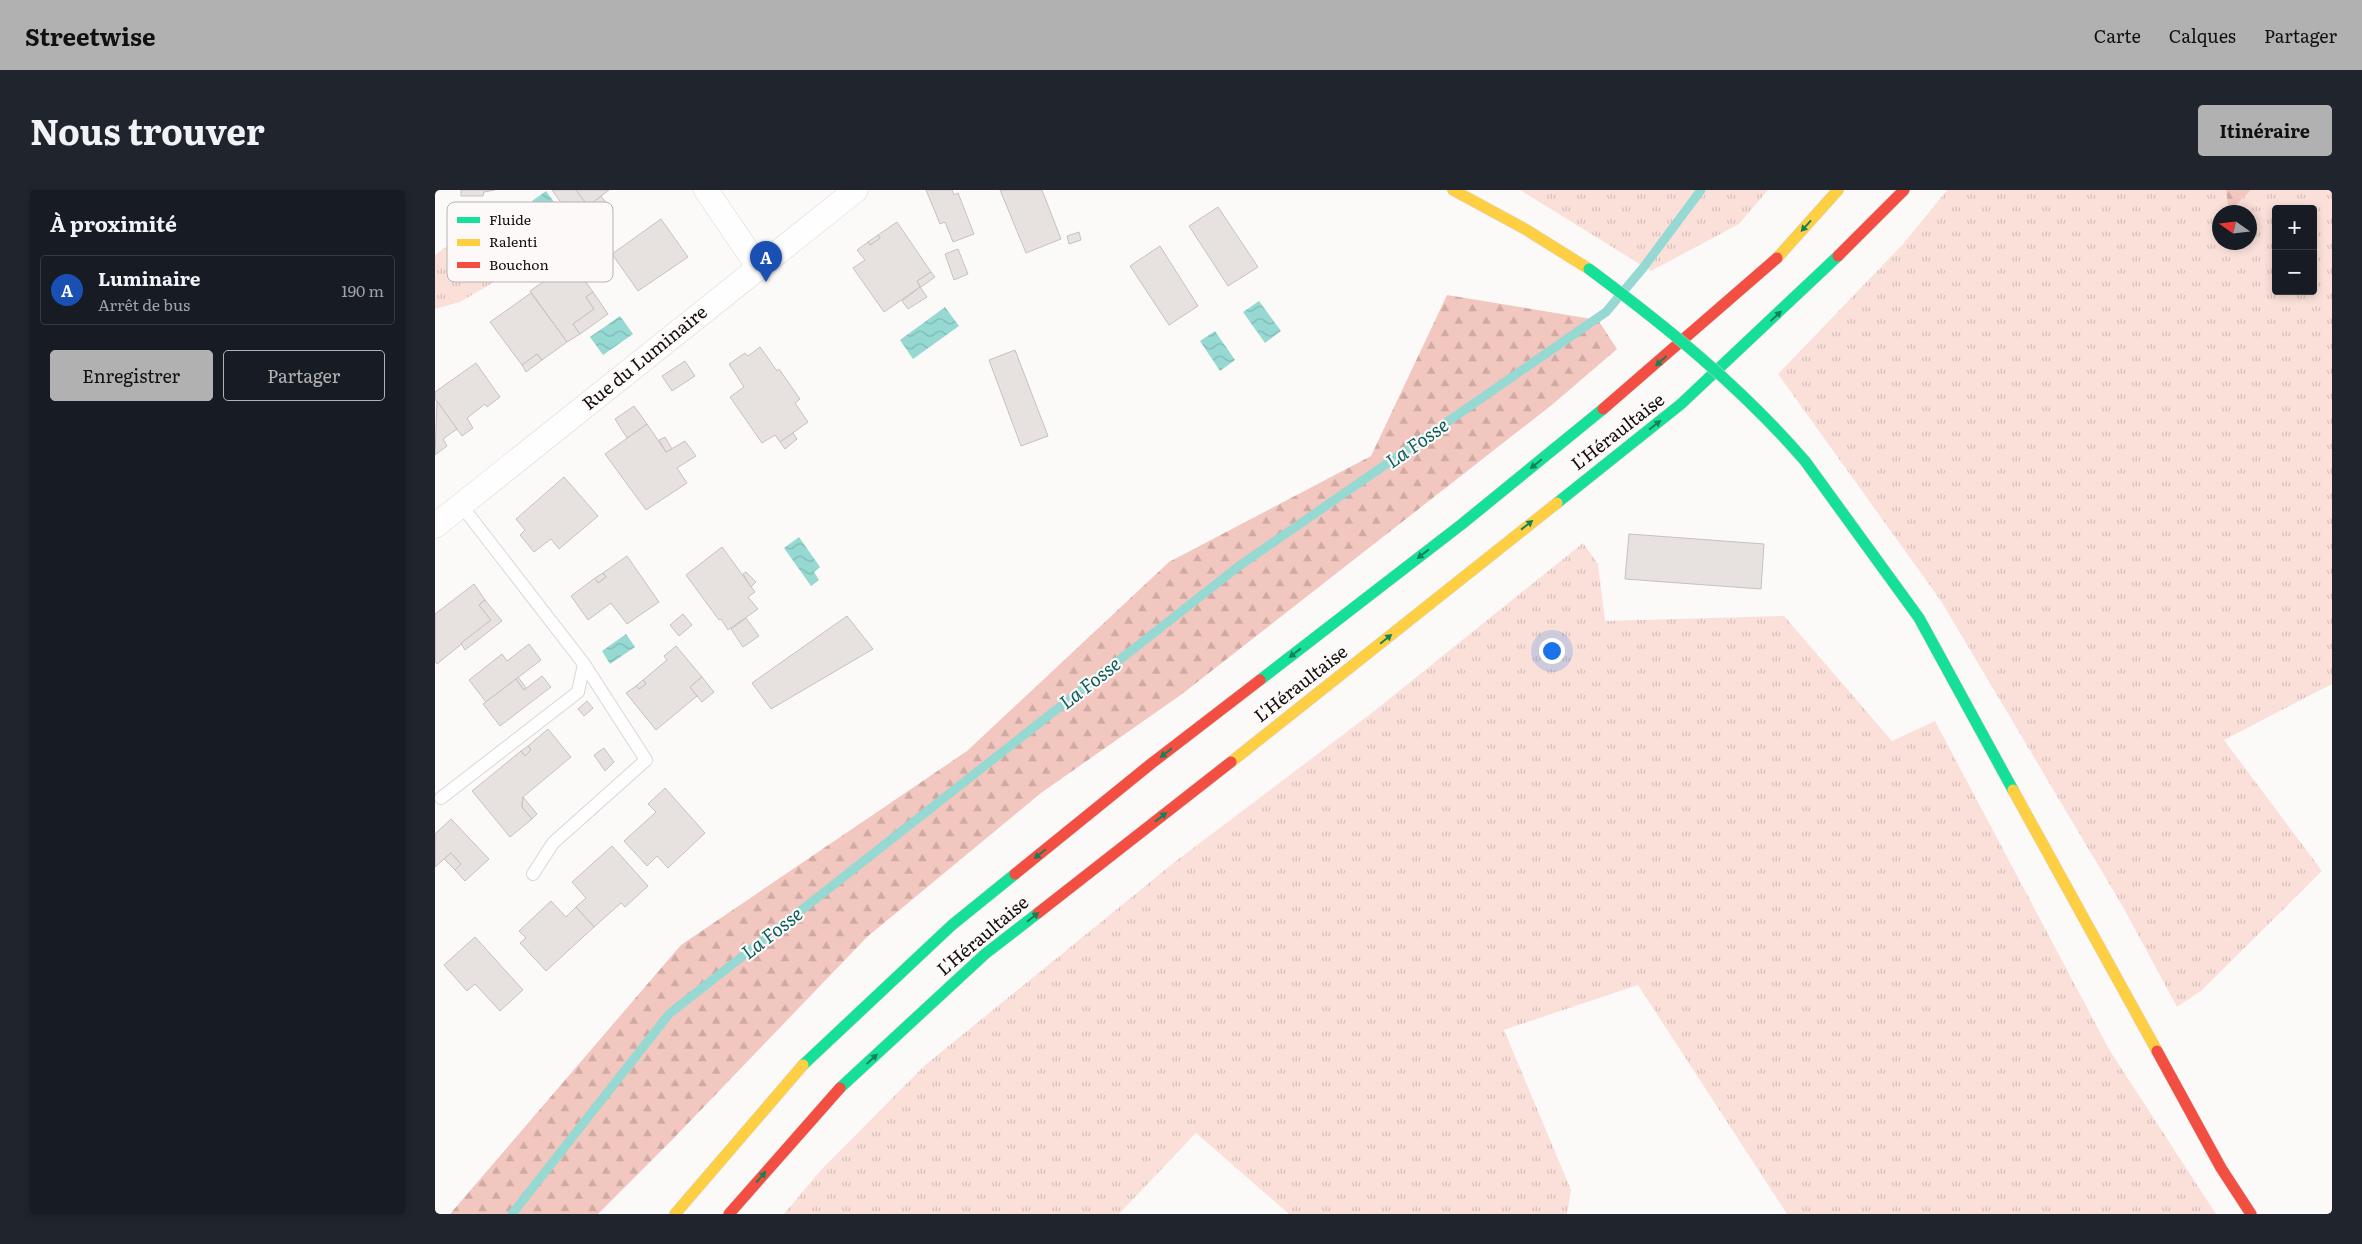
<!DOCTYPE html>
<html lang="fr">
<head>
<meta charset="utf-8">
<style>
	:root { --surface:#171b24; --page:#20242c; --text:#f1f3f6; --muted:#9ea1a6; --line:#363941; --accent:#b2b1b2 }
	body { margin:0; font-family:Literata,serif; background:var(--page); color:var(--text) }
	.controls { position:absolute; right:15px; top:15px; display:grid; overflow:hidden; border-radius:5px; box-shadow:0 2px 8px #0003 }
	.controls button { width:45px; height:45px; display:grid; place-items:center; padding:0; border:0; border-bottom:1px solid var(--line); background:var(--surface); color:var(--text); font:25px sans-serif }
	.compass { position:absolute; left:1777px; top:15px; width:45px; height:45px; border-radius:50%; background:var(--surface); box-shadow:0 2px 8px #0003; rotate:284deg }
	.you { position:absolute; left:1116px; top:460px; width:18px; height:18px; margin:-12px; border:4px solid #fff; border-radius:50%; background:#1a73e8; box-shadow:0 0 0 8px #1a73e833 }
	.badge { display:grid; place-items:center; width:32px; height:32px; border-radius:50%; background:var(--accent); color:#fff; font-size:16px; font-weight:700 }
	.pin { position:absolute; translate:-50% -41px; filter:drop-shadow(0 1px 2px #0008) }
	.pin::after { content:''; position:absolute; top:26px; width:18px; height:15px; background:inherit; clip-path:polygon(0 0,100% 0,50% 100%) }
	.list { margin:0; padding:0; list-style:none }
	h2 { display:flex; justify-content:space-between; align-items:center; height:65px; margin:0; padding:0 20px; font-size:21px }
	h2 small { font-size:16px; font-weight:400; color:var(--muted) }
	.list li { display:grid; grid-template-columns:32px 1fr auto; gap:15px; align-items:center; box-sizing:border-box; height:70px; margin:0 10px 10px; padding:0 10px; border:1px solid var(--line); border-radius:5px }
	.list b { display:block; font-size:19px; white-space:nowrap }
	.list p { margin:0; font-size:16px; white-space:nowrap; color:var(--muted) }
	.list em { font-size:16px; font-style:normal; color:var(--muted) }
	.actions { display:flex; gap:10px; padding:15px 20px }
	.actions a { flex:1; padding:11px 0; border:1px solid var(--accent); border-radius:5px; text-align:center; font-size:18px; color:var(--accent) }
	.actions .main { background:var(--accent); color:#111 }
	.map { position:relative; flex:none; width:1897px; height:1024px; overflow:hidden; border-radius:5px }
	header { display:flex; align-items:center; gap:30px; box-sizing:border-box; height:70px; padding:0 25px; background:var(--accent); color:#111 }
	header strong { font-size:24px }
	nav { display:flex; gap:28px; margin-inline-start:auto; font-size:18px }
	.intro { display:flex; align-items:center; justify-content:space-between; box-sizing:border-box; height:120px; padding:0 30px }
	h1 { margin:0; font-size:35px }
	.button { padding:12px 22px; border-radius:5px; background:var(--accent); color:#111; font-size:18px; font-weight:700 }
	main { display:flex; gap:30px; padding:0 30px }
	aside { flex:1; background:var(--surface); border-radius:5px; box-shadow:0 2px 8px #0003 }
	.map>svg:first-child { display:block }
	.grass { fill:url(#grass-tufts); fill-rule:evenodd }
	.forest { fill:url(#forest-firs) }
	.water { fill:url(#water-waves) }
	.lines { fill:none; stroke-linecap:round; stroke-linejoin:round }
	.stream { stroke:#95d9d2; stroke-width:9 }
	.building { fill:#e7e1e0; stroke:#c6c1c0 }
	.lane-casing { stroke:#dbd6d4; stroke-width:14 }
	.street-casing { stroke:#dbd6d4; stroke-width:25 }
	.fast-casing { stroke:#dbd6d4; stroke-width:12 }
	.slow-casing { stroke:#dbd6d4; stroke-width:12 }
	.jam-casing { stroke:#dbd6d4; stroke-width:12 }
	.lane { stroke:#fffefe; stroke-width:12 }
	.street { stroke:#fffefe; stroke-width:24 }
	.fast { stroke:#16e098; stroke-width:11 }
	.slow { stroke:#ffcf43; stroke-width:11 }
	.jam { stroke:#f24e42; stroke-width:11 }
	.fast-bridge-casing { stroke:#dbd6d4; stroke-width:12; stroke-linecap:butt }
	.fast-bridge { stroke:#16e098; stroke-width:11 }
	.oneway { fill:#158159 }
	.labels { text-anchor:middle; stroke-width:4.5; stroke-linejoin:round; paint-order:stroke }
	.street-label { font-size:18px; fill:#140d0c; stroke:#fdf9f8 }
	.water-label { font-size:19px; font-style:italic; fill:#085f5a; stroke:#fdf9f8 }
	.key { fill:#fdf9f8; stroke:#b7b2b1; stroke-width:1 }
	.key-label { font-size:14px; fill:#140d0c }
</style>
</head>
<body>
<header>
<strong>Streetwise</strong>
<nav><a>Carte</a><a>Calques</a><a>Partager</a></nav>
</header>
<div class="intro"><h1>Nous trouver</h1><a class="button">Itinéraire</a></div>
<main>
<aside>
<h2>À proximité<small></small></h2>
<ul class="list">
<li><span class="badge" style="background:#1a4fb4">A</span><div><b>Luminaire</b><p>Arrêt de bus</p></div><em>190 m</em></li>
</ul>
<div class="actions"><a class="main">Enregistrer</a><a>Partager</a></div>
</aside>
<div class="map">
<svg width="1897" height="1024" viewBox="0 0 1897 1024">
	<defs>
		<pattern id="grass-tufts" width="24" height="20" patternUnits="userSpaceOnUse" patternTransform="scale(1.25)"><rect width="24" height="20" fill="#fbe0da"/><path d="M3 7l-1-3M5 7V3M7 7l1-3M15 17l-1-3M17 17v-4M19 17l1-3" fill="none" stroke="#d6bfba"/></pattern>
		<pattern id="forest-firs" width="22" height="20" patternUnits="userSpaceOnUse" patternTransform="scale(1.25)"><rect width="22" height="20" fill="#f2c7bf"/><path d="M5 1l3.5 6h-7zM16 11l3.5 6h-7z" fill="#cfaaa3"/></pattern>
		<pattern id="water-waves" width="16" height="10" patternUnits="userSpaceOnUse" patternTransform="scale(1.25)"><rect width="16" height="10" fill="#95d9d2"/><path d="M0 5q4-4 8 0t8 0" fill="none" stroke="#80b9b3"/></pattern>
	</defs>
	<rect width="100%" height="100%" fill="#fcfaf9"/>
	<g class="grass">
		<polygon points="1085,0 1333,0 1304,34 1216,81"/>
		<path d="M1512 0H1793L1795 21 1816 0H1897V494L1789 550 1887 681 1766 801 1742 817 1688 717 1506 411 1343 184 1469 53ZM1841 19H1878V101H1841ZM1784 22H1814V52H1784Z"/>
		<polygon points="77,17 89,20 106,48 90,74 25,112 0,119 0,65 61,20"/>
		<polygon points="1148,353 1163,374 1170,431 1349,426 1457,551 1500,531 1675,861 1781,1024 1352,1024 1203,795 1069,840 1136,1000 1132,1024 854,1024 761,943 684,1024 349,1024 385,981 489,876 741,671 938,522"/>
	</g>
	<g class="forest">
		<polygon points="1791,0 1816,0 1794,22"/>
		<polygon points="1012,105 1163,130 1182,159 1118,214 747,504 606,603 432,747 236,951 163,1024 15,1024 246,755 532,561 734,372 936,266"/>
	</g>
	<g class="water">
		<polygon points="111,1 132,30 117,40 97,11"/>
		<polygon points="824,111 846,141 830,153 808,122"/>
		<polygon points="510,117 524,136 478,169 465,150"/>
		<polygon points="185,126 198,144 168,165 155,147"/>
		<polygon points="780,141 800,170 785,181 765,151"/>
		<polygon points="364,347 385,377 379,382 384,390 376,396 349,358"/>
		<polygon points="191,444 200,457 175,474 167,461"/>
	</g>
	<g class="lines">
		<polyline class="stream" points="77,1024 234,824 804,376 1171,122 1208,78 1266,0"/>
	</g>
	<g class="building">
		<polygon points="26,0 60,0 49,2 48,6 26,6"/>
		<polygon points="117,0 141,0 153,16 166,6 172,14 142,35"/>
		<polygon points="141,0 174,0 153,16"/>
		<polygon points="491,0 517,0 519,5 523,3 539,44 518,52 510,32 505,34"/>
		<polygon points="565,0 607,0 626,49 591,63"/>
		<polygon points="783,17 823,77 793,96 754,36"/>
		<polygon points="226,29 253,67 203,101 177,64"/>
		<polygon points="462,32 496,82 482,91 485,97 449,122 418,78 430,70 422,60 433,52 435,55 445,48 443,45"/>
		<polygon points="644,42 646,50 634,54 632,46"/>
		<polygon points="443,45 445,48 435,55 433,52"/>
		<polygon points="725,56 763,116 734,135 695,76"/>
		<polygon points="523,59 533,84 519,90 510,64"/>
		<polygon points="132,66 158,102 151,107 159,119 138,134 145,144 132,152 95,101 114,88 111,85 122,78 119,75"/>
		<polygon points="496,82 500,87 486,97 482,91"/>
		<polygon points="485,97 492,107 473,119 467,111"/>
		<polygon points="158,102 173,124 145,144 138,134 159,119 151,107"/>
		<polygon points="96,103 132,152 107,170 102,164 87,175 55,132"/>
		<polygon points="325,157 342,181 344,179 365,209 360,213 373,232 345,252 340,245 327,253 295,207 309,197 294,174 310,163 313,166"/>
		<polygon points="580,160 613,246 586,256 554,170"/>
		<polygon points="102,164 107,170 91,182 87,175"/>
		<polygon points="250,171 260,186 237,201 227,186"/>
		<polygon points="41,173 65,207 52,217 50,214 32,228 38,238 27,246 0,209 0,202"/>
		<polygon points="2,211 22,239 8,249 12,256 0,265"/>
		<polygon points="199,216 212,234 192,248 180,229"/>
		<polygon points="212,234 231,262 250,251 261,266 242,278 252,293 211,320 170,264"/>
		<polygon points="358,243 362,249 350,259 345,252"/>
		<polygon points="230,247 237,259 231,262 224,250"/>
		<polygon points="129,287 163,326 124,359 116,349 99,362 85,345 90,340 81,329"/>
		<polygon points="1194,344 1329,354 1326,399 1190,389"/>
		<polygon points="287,357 320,402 313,407 323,419 293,440 286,429 284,430 251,385"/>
		<polygon points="192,366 224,412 192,434 176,413 153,430 136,406 160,388 163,393 171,387 168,383"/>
		<polygon points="311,382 321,392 316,397 308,384"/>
		<polygon points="168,383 171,387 163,393 160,388"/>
		<polygon points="39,394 50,410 44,415 56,430 2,474 0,471 0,424"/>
		<polygon points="50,410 67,431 30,460 26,453 56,430 44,415"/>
		<polygon points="248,424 257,435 244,446 235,435"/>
		<polygon points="412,426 438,459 336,519 317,493"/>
		<polygon points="311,428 324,446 308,457 296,439"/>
		<polygon points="94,454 106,470 51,512 34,490 67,464 72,471"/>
		<polygon points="241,456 267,487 255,497 262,506 221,540 191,503 201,496 204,499 211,494 208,490 232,470 229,466"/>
		<polygon points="107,486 116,497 65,536 48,514 81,489 89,500"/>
		<polygon points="83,487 91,498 89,500 81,489"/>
		<polygon points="267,487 279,502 267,512 255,497"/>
		<polygon points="208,490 211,494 204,499 201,496"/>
		<polygon points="152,511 158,518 149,526 143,519"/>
		<polygon points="113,539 136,567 88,607 87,617 97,629 75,647 37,601 86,561 90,566 96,560 93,556"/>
		<polygon points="93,556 96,560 90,566 86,561"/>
		<polygon points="169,558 179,572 170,581 159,565"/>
		<polygon points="230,598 270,643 233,678 222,666 212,676 189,651 221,622 213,614"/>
		<polygon points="88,607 102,624 97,629 87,617"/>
		<polygon points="16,629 54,669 30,691 20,680 26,674 16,663 0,677 0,644"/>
		<polygon points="177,656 213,696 190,717 186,713 159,737 141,717 151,708 137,692"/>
		<polygon points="16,663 26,674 20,680 9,669"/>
		<polygon points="116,711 131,727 141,717 159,737 111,781 85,753 91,748 84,741"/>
		<polygon points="40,747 88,800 65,821 40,794 32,801 9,775"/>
	</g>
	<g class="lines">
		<defs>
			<g id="lane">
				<polyline points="6,608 143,502 149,474 26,315"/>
				<polyline points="98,684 118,653 211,570 149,474"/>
			</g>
			<g id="street">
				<polyline points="271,0 324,78"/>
				<polyline points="0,336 421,0"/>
			</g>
			<g id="fast">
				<polyline points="1370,271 1484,428 1578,600"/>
				<polyline points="1122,313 1246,214 1403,66"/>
				<polyline points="825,490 1027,334 1168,219"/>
				<polyline points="368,875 517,735 580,684"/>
				<polyline points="405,898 550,764 603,723"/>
			</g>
			<g id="slow">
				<polyline points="1018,0 1090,39 1154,79"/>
				<polyline points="1342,68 1403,0"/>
				<polyline points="796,572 1122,313"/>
				<polyline points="1578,600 1722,861"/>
				<polyline points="240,1024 368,875"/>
			</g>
			<g id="jam">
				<polyline points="1403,66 1469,0"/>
				<polyline points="1168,219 1342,68"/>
				<polyline points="580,684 717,573 825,490"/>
				<polyline points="603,723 796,572"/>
				<polyline points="1722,861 1786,978 1816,1024"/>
				<polyline points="294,1024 405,898"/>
			</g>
		</defs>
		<use href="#lane" class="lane-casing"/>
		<use href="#street" class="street-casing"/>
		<use href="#fast" class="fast-casing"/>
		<use href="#slow" class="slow-casing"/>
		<use href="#jam" class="jam-casing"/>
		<use href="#lane" class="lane"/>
		<use href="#street" class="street"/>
		<use href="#fast" class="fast"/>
		<use href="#slow" class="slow"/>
		<use href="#jam" class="jam"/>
		<defs>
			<path id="fast-bridge" d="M1154 79C1232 137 1306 197 1370 271"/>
		</defs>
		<use href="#fast-bridge" class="fast-bridge-casing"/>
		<use href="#fast-bridge" class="fast-bridge"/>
	</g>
	<defs><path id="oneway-solid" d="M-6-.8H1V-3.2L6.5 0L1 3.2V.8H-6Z" transform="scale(1.25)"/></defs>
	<g class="oneway">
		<use href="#oneway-solid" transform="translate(1371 36) rotate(132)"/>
		<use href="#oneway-solid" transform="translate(1341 126) rotate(-43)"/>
		<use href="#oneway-solid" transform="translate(1226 171) rotate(138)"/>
		<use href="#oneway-solid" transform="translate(1220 235) rotate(-38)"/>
		<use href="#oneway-solid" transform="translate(1101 274) rotate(141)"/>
		<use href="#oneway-solid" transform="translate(1092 335) rotate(-38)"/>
		<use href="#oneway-solid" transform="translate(988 364) rotate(142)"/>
		<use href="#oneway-solid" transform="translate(951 449) rotate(-39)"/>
		<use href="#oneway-solid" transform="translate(860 463) rotate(142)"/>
		<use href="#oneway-solid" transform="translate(731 563) rotate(142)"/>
		<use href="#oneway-solid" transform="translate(726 627) rotate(-38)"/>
		<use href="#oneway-solid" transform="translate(605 664) rotate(141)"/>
		<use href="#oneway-solid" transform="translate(598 727) rotate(-38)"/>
		<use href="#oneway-solid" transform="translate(437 869) rotate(-43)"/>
		<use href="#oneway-solid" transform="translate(326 987) rotate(-49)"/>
	</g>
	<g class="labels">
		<g class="street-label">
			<text transform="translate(210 168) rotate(-39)" y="6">Rue du Luminaire</text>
			<text transform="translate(1183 242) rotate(-38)" y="6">L'Héraultaise</text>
			<text transform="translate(866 494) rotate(-38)" y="6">L'Héraultaise</text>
			<text transform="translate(548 746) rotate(-40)" y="6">L'Héraultaise</text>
		</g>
		<g class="water-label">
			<text transform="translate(982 253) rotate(-35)" y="7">La Fosse</text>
			<text transform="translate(655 493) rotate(-38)" y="7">La Fosse</text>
			<text transform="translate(337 743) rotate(-38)" y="7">La Fosse</text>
		</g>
	</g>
	<rect x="12" y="12" width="166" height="80" rx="8" class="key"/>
	<rect x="22" y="27" width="23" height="6" fill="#16e098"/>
	<rect x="22" y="49" width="23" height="7" fill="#ffcf43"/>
	<rect x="22" y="72" width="23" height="6" fill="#f24e42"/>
	<g class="key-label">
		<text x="54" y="35">Fluide</text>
		<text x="54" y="57">Ralenti</text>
		<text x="54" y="80">Bouchon</text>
	</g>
</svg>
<div class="controls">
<button>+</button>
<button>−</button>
</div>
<svg class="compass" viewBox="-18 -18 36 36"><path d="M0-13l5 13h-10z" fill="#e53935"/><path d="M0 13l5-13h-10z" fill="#9ea1a6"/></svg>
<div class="you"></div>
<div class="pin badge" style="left:331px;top:92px;background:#1a4fb4">A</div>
</div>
</main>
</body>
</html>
